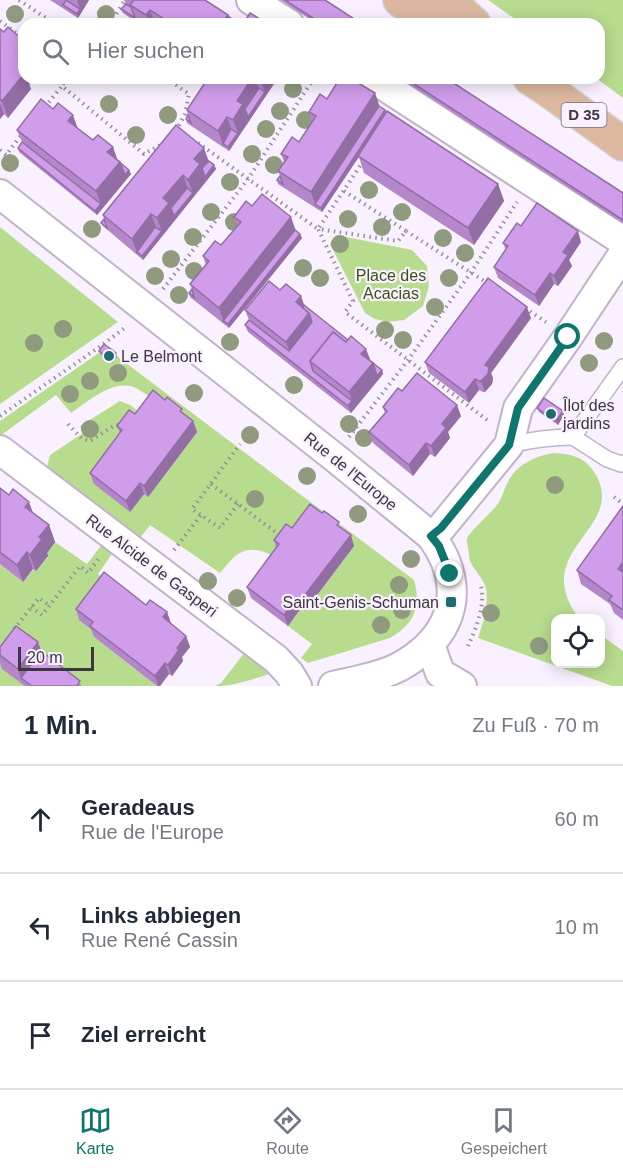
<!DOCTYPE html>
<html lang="de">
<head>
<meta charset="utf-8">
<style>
	:root { --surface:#fff; --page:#f2f2f3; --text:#1f2937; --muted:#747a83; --line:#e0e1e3; --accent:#0f766e }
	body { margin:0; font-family:Helvetica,sans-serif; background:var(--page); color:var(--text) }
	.controls { position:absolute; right:18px; bottom:18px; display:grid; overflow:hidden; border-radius:12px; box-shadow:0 3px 15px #0003 }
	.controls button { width:54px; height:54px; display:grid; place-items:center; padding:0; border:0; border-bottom:2px solid var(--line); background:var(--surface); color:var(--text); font:30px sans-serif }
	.scale { position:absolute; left:18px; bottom:15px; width:76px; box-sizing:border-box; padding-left:6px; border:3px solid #3b363f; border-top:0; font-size:16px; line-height:21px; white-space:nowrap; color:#3b363f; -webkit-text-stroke:4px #f9f1ff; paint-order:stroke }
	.stop { position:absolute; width:18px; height:18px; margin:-14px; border:4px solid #0f766e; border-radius:50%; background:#fff }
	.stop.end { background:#0f766e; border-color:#fff; box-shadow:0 2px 6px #0008 }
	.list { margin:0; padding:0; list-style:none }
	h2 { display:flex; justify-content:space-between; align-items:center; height:78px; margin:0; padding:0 24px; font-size:26px }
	h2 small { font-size:20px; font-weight:400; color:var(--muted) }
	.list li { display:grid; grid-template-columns:39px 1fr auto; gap:18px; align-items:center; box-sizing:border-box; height:108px; padding:0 24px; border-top:2px solid var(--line) }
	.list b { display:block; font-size:22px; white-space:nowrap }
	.list p { margin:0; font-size:20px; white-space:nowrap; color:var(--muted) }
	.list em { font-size:20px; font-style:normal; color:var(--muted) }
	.icon { flex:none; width:33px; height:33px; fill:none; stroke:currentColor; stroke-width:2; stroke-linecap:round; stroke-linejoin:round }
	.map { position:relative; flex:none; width:623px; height:686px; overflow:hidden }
	.search { position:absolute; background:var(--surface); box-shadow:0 3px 15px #0003; left:18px; right:18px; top:18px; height:66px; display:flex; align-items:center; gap:15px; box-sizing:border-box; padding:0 21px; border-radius:18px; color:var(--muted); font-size:22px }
	.sheet { height:402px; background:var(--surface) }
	nav { display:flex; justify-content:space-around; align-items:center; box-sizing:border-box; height:84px; border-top:2px solid var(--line); background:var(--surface); font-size:16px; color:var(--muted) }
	nav a { display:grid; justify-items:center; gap:3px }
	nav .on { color:var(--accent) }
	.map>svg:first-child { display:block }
	.green { fill:#b8dc8e }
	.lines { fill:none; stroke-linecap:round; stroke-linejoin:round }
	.lane-casing { stroke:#c1b3c9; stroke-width:18 }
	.street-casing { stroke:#c1b3c9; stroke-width:32 }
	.primary-casing { stroke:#d4d3d5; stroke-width:36 }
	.path { stroke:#958f9a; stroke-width:4; stroke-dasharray:1.5 4.5; stroke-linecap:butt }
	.lane { stroke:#fff; stroke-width:15 }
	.street { stroke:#fff; stroke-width:28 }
	.primary { stroke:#dcb8a0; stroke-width:33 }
	.tree { fill:#909a7f }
	.wall { fill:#b387c9 }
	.shaded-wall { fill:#926ea4 }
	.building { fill:#d09dea; stroke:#926ea4; stroke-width:1.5 }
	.route { stroke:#0f766e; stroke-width:8 }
	.poi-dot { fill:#1f6c6f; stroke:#f9f1ff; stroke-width:2 }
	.labels { text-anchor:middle; stroke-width:4.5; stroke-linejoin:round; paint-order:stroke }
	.shield { fill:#f9f1ff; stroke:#746e79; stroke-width:1.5 }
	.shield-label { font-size:15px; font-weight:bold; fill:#3b363f }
	.park-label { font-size:16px; fill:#3a5216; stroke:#f9f1ff }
	.poi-label { font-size:16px; fill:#3b363f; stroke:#f9f1ff; text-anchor:start }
	.street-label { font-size:16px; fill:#3b363f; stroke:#f9f1ff }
</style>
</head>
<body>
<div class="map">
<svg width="623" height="686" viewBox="0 0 623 686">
	<rect width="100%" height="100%" fill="#f9f1ff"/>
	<g class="green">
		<polygon points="488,0 623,0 623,98 596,78 599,78 599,24 522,24"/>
		<polygon points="0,227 118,322 0,404"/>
		<polygon points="336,235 412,250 427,266 429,286 423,306 404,320 388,322 375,319 365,313 330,244"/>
		<path d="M106 348 414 580C422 607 414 624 390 638L308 663 301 658 312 644 288 626 301 608 305 611 354 546 279 560C269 553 254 546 242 552 234 555 226 566 220 573L150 525 140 538 46 471 50 455 83 433 80 426 120 401 130 405 145 416 130 512 144 494 156 401C150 397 143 392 136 388 113 378 88 402 71 413L56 395 0 436V421Z"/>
		<path d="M554 453C571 454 585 457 594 472 620 511 576 534 566 567 560 584 568 605 579 618H556V664H600L601 635 623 651V686H612L478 638C483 622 489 606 486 589 484 578 474 571 470 561 469 557 469 552 468 548 468 545 466 542 467 539 468 533 492 512 497 505 502 499 503 491 507 484 515 465 535 456 554 453Z"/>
		<polygon points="55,542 87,564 103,543 114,551 98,574 108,583 97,633 94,637 157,686 0,686 0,564 23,582 34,569 36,571 48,557 45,554"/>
		<path d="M245 652 272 673C253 679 235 686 215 686L221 683Z"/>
	</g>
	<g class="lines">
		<defs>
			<g id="lane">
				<polyline points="623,367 573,437 607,459 621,464 623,463"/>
				<path d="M509 445C530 440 550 437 573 437"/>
			</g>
			<g id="street">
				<polyline points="251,0 289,24"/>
				<polyline points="372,78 623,241"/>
				<path d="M0 194 334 457 431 536C437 544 441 551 445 560 464 607 441 644 399 667 379 677 355 681 333 686"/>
				<polyline points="0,450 276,659 289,673 297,686"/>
				<polyline points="431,536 441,528 509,445 518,408 568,337 623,254"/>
				<polyline points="430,644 440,673 462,686"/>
			</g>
			<g id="primary">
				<polyline points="400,0 440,24"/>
				<polyline points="448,0 474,24"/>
				<polyline points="530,78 544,87 623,144"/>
			</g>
		</defs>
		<use href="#lane" class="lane-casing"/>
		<use href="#street" class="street-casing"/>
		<use href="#primary" class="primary-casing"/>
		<g class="path">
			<polyline points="19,0 55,24"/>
			<polyline points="0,21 24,39"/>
			<polyline points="110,24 125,0"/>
			<polyline points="66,78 62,86 144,154 162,144"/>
			<polyline points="166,78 189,94 185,114 176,131"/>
			<polyline points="45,107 62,86"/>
			<polyline points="198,143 318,229 364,160"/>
			<polyline points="0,150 6,155 23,133"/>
			<polyline points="344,191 406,231"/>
			<polyline points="163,289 248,179 314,78"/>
			<polyline points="525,308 546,322"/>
			<polyline points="0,416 105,343 127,326"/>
			<polyline points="487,420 345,312 353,301 318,229 398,241 406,231 489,284"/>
			<polyline points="68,424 82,439 90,441 115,425 122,425"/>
			<polyline points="349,437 408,360 472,271 517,202"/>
			<polyline points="211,484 281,536"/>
			<polyline points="614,497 623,504"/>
			<polyline points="238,504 220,528 192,509 240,444"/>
			<polyline points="174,550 201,515"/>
			<polyline points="31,607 42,615 80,566 88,573 100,557"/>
			<polyline points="14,629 39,598 50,606"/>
			<path d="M468 646C476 628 487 603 480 583"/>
		</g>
		<use href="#lane" class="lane"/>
		<use href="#street" class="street"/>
		<use href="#primary" class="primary"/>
	</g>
	<g class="tree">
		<circle cx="15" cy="14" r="9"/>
		<circle cx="106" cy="14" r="9"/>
		<circle cx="293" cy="89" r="9"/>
		<circle cx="109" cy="104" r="9"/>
		<circle cx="280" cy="111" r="9"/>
		<circle cx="168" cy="115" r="9"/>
		<circle cx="305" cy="120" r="9"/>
		<circle cx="266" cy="129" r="9"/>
		<circle cx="136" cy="135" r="9"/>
		<circle cx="252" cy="154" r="9"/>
		<circle cx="10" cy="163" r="9"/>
		<circle cx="274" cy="165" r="9"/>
		<circle cx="230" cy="182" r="9"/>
		<circle cx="369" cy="190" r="9"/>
		<circle cx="211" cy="212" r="9"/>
		<circle cx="402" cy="212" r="9"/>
		<circle cx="348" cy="219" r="9"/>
		<circle cx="234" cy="222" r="9"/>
		<circle cx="382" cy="227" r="9"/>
		<circle cx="92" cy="229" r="9"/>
		<circle cx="193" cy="237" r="9"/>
		<circle cx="443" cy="238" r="9"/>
		<circle cx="340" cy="244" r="9"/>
		<circle cx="465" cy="253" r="9"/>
		<circle cx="171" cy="259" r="9"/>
		<circle cx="303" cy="268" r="9"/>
		<circle cx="194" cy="271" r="9"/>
		<circle cx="155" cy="276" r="9"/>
		<circle cx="320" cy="278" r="9"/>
		<circle cx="449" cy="278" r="9"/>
		<circle cx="179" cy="295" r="9"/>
		<circle cx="435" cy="307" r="9"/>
		<circle cx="63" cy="329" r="9"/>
		<circle cx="385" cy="330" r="9"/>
		<circle cx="403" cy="340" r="9"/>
		<circle cx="604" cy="341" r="9"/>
		<circle cx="230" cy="342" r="9"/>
		<circle cx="34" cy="343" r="9"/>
		<circle cx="589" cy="363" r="9"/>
		<circle cx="118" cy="373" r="9"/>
		<circle cx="90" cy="381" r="9"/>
		<circle cx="294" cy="385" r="9"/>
		<circle cx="194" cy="393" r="9"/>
		<circle cx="70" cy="394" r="9"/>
		<circle cx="349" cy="424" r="9"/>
		<circle cx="90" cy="429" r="9"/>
		<circle cx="250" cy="435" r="9"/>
		<circle cx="364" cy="438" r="9"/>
		<circle cx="307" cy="476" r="9"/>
		<circle cx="555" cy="485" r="9"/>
		<circle cx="255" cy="499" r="9"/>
		<circle cx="358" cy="514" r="9"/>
		<circle cx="411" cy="559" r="9"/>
		<circle cx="208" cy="581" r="9"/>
		<circle cx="399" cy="585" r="9"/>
		<circle cx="237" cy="598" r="9"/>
		<circle cx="402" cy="610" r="9"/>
		<circle cx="491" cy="613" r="9"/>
		<circle cx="381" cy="625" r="9"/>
		<circle cx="539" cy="646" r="9"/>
	</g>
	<g class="wall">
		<polygon points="50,0 89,0 78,18"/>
		<polygon points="124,0 205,0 237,24 139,24 123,13 121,9 126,4"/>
		<polygon points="281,0 325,0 362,24 317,24"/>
		<polygon points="0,29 4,32 23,40 24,78 33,78 29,83 31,89 8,118 4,114 0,119"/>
		<polygon points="208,78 278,78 229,151 187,123 186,119 188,115 187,110"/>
		<polygon points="400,78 446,78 623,193 623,223"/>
		<polygon points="327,99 379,106 385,110 386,113 498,184 504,201 474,245 364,173 359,157 322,212 278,184 277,180 280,176 278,171 284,162 281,154 299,142 312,121 309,112"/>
		<polygon points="78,128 117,160 131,174 97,215 19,152 18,148 22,142 17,130"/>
		<polygon points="209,161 214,165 216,169 143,260 103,226 101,223 104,219 103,215"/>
		<polygon points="252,206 295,230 302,238 229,328 190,297 189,293 192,289 190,284 206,265 203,256 221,245 237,226 234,217"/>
		<polygon points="521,226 581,242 569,260 572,266 558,286 554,284 539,306 498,278 494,267 506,250 503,243"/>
		<polygon points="278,288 304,305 382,370 383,374 351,413 248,332 245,325 249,320 245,310"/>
		<polygon points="531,318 491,373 493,378 492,384 485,392 483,392 479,390 469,403 429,373 425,362"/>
		<polygon points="99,351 117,357 112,363 101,355"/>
		<polygon points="402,391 461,416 448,432 450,438 435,457 430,454 413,476 373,443 369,432 385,413 383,407"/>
		<polygon points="537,408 563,411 564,415 558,425 539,412"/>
		<polygon points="135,414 184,414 193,421 197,432 148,497 144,494 130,512 94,484 90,473 120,433 117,426"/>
		<polygon points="0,488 49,525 55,542 47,553 48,556 36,571 33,569 23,582 0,564"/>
		<polygon points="623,506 623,620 614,613 610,604 581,584 577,570"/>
		<polygon points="292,528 342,528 354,546 305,611 301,608 288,626 251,598 247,587 276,548 274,540"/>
		<polygon points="76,609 167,612 170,623 186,636 190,647 182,657 183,661 172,676 169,674 160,686 157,686 94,637 91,629 79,620"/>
		<polygon points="38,642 41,651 82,686 25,686 2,669 0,663 0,647"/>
	</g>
	<g class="shaded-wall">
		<polygon points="77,0 89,0 78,18 77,14 80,9"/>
		<polygon points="150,10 155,24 149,24 146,15"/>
		<polygon points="228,15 231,24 221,24"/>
		<polygon points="23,40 24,41 24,57 19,44"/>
		<polygon points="24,65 24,78 33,78 29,83 31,89 8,118 2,101"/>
		<polygon points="252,78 255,78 260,91 265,92 260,79 261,78 277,78 277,79 229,151 228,147 238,133 233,120 237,101"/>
		<polygon points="375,93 381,110 315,204 311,192"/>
		<polygon points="0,104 4,114 0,119"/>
		<polygon points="385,110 387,114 322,212 321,208"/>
		<polygon points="73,115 79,132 68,121"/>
		<polygon points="227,117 233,133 223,144 218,131"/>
		<polygon points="113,147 119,164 120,162 129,170 131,174 97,215 95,211 101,204 96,191 107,152"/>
		<polygon points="204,148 210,165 214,165 216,169 163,235 157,218 163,198 183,175 189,192 193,193 188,180 194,159"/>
		<polygon points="498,184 504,201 474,245 468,228"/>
		<polygon points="151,214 157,230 137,252 132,239"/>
		<polygon points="291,217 297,234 223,321 225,325 219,308"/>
		<polygon points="162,231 163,235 143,260 142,256"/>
		<polygon points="578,231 581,242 569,260 572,266 558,286 554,276 563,252"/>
		<polygon points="300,234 302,238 229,328 228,324"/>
		<polygon points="550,273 554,284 539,306 535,295"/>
		<polygon points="301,296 307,313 296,302"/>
		<polygon points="527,307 531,318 491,373 493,378 492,384 485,392 481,381 485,365"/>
		<polygon points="309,313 315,330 292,359 286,342"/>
		<polygon points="366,349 372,364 373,363 382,370 383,374 351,413 348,406 352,401 349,392 361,354"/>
		<polygon points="116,353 117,357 112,363 111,359"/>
		<polygon points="475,379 479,390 469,403 465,392"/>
		<polygon points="457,405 461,416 448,432 450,438 435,457 431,446 442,424"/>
		<polygon points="563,411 564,415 558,425 556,421"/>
		<polygon points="193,421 197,432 148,497 144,486"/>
		<polygon points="426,443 430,454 413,476 409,465"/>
		<polygon points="140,483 144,494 130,512 126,501"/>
		<polygon points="29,502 35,518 25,507"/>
		<polygon points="49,525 55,542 47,553 48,556 36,571 30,555 39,537"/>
		<polygon points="351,535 354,546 305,611 301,600"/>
		<polygon points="27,552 33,569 23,582 17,565"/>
		<polygon points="623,562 623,582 618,569"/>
		<polygon points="297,597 301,608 288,626 284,615"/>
		<polygon points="167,612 171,623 166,628 163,617"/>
		<polygon points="186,636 190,647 182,657 183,661 172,676 168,665 177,648"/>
		<polygon points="38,642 44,659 21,678 18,669"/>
		<polygon points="165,663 169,674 160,686 158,686 155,676"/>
	</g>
	<g class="building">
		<polygon points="66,0 80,9 77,14 63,5"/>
		<polygon points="134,0 205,0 228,15 221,24 172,24 150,10 146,15 130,5"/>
		<polygon points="285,0 325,0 362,24 322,24"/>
		<polygon points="126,4 131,7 135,18 121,9"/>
		<polygon points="250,13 268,24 243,24"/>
		<polygon points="228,16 237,22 235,24 231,24"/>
		<polygon points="8,27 23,40 19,44 24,48 24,65 21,69 24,72 24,74 2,101 0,99 0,29 4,32"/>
		<polygon points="208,78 252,78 237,101 243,104 233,120 227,117 218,131 187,110"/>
		<polygon points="340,78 350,78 375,93 311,192 278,171 288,157 281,154 292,137 299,142 316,116 309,112 320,94 327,99"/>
		<polygon points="405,78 446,78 623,193 623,220"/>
		<polygon points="259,88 265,92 248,117 245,109"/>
		<polygon points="41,99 53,109 58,103 73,115 68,121 93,140 98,135 113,147 107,152 120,162 96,191 17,130"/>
		<polygon points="379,106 385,110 321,208 315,204"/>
		<polygon points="387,111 498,184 468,228 358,156"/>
		<polygon points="188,115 191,123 186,119"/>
		<polygon points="176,125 204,148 194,159 200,164 188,180 183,175 163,198 169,203 157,218 151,214 132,239 103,215"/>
		<polygon points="231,129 238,133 228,147 223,144"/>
		<polygon points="22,142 101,204 95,211 18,148"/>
		<polygon points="117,160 129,170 125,175 120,162"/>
		<polygon points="209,161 214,165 205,177 202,168"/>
		<polygon points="280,176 283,184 277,180"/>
		<polygon points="187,188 193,193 174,216 171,208"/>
		<polygon points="262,194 291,217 219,308 190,284 209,261 203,256 215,241 221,245 241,222 234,217 246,201 252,206"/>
		<polygon points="537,203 578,231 563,252 568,255 554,276 550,273 535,295 494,267 508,246 503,243 517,223 521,226"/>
		<polygon points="104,219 107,228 101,223"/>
		<polygon points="155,227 162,231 142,256 137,252"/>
		<polygon points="295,230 300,234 228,324 223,321"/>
		<polygon points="488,278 527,307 485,365 489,367 488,374 481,381 479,381 475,379 465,392 425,362"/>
		<polygon points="269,281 280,290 286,284 301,296 296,302 309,313 286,342 245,310"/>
		<polygon points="192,289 194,297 189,293"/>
		<polygon points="304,305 348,340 346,342 333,332 310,361 313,371 352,401 348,406 245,325 249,320 289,351 312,322 309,313 303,308"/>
		<polygon points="333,332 346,342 351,336 366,349 361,354 373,363 349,392 310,361"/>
		<polygon points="104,344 116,353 111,359 99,351"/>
		<polygon points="373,363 382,370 377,376"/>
		<polygon points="417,373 457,405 442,424 446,428 431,446 426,443 409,465 369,432 387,411 383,407 398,388 402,391"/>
		<polygon points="153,390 165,400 167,397 182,409 180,411 193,421 144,486 140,483 126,501 90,473 122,430 117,426 129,410 135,414"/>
		<polygon points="544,398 563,411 556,421 537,408"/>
		<polygon points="0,488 9,495 13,489 29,502 25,507 49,525 39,537 42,539 30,555 27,552 17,565 0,552"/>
		<polygon points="310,504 322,513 324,511 339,522 337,525 351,535 301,600 297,597 284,615 247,587 279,544 274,540 286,524 292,528"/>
		<polygon points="623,506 623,562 618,569 623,572 623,610 609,600 612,596 577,570"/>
		<polygon points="104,572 146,605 150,600 167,612 163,617 186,636 177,648 179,650 168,665 165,663 155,676 90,626 93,622 76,609"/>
		<polygon points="16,626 38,642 18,669 0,655 0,647"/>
		<polygon points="41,651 80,681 77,686 32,686 21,678"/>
	</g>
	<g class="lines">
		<polyline class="route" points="450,574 439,546 431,536 441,528 509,445 518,408 568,337"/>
	</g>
	<g class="poi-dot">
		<circle cx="109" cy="356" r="6"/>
		<circle cx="551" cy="414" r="6"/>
		<rect x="445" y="596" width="12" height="12" rx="3"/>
	</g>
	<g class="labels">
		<rect class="shield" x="561.5" y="103" width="45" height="24" rx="4.5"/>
		<g class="shield-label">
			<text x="584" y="120">D 35</text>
		</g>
		<g class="park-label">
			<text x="391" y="281">Place des<tspan x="391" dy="18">Acacias</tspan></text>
		</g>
		<g class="poi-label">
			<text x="121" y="362">Le Belmont</text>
			<text x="563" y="411">Îlot des<tspan x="563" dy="18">jardins</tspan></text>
			<text x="439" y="608" text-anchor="end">Saint-Genis-Schuman</text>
		</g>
		<g class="street-label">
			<text transform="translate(351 471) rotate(39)" y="6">Rue de l'Europe</text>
			<text transform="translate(152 565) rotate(37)" y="6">Rue Alcide de Gasperi</text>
		</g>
	</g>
</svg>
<div class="controls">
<button><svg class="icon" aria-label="locate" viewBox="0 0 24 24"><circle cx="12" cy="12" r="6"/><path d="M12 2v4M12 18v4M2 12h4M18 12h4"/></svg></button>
</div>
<div class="scale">20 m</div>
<div class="stop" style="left:568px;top:337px"></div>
<div class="stop end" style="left:450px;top:574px"></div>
<div class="search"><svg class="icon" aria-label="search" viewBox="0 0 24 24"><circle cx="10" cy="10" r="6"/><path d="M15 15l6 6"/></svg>Hier suchen</div>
</div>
<section class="sheet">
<h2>1 Min.<small>Zu Fuß · 70 m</small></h2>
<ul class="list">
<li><svg class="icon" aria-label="ahead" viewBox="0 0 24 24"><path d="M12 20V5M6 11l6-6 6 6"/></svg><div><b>Geradeaus</b><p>Rue de l'Europe</p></div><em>60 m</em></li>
<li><svg class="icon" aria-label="left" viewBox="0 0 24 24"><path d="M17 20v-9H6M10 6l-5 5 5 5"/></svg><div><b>Links abbiegen</b><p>Rue René Cassin</p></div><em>10 m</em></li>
<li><svg class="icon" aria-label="arrive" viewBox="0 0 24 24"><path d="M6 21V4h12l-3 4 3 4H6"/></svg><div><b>Ziel erreicht</b></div></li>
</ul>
</section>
<nav>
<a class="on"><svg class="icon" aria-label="map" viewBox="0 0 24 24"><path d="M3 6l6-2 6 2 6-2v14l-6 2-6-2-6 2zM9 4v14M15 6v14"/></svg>Karte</a>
<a><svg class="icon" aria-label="directions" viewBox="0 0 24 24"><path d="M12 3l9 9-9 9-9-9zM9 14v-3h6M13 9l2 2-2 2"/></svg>Route</a>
<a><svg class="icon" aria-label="saved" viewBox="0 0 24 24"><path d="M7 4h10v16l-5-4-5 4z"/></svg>Gespeichert</a>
</nav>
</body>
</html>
